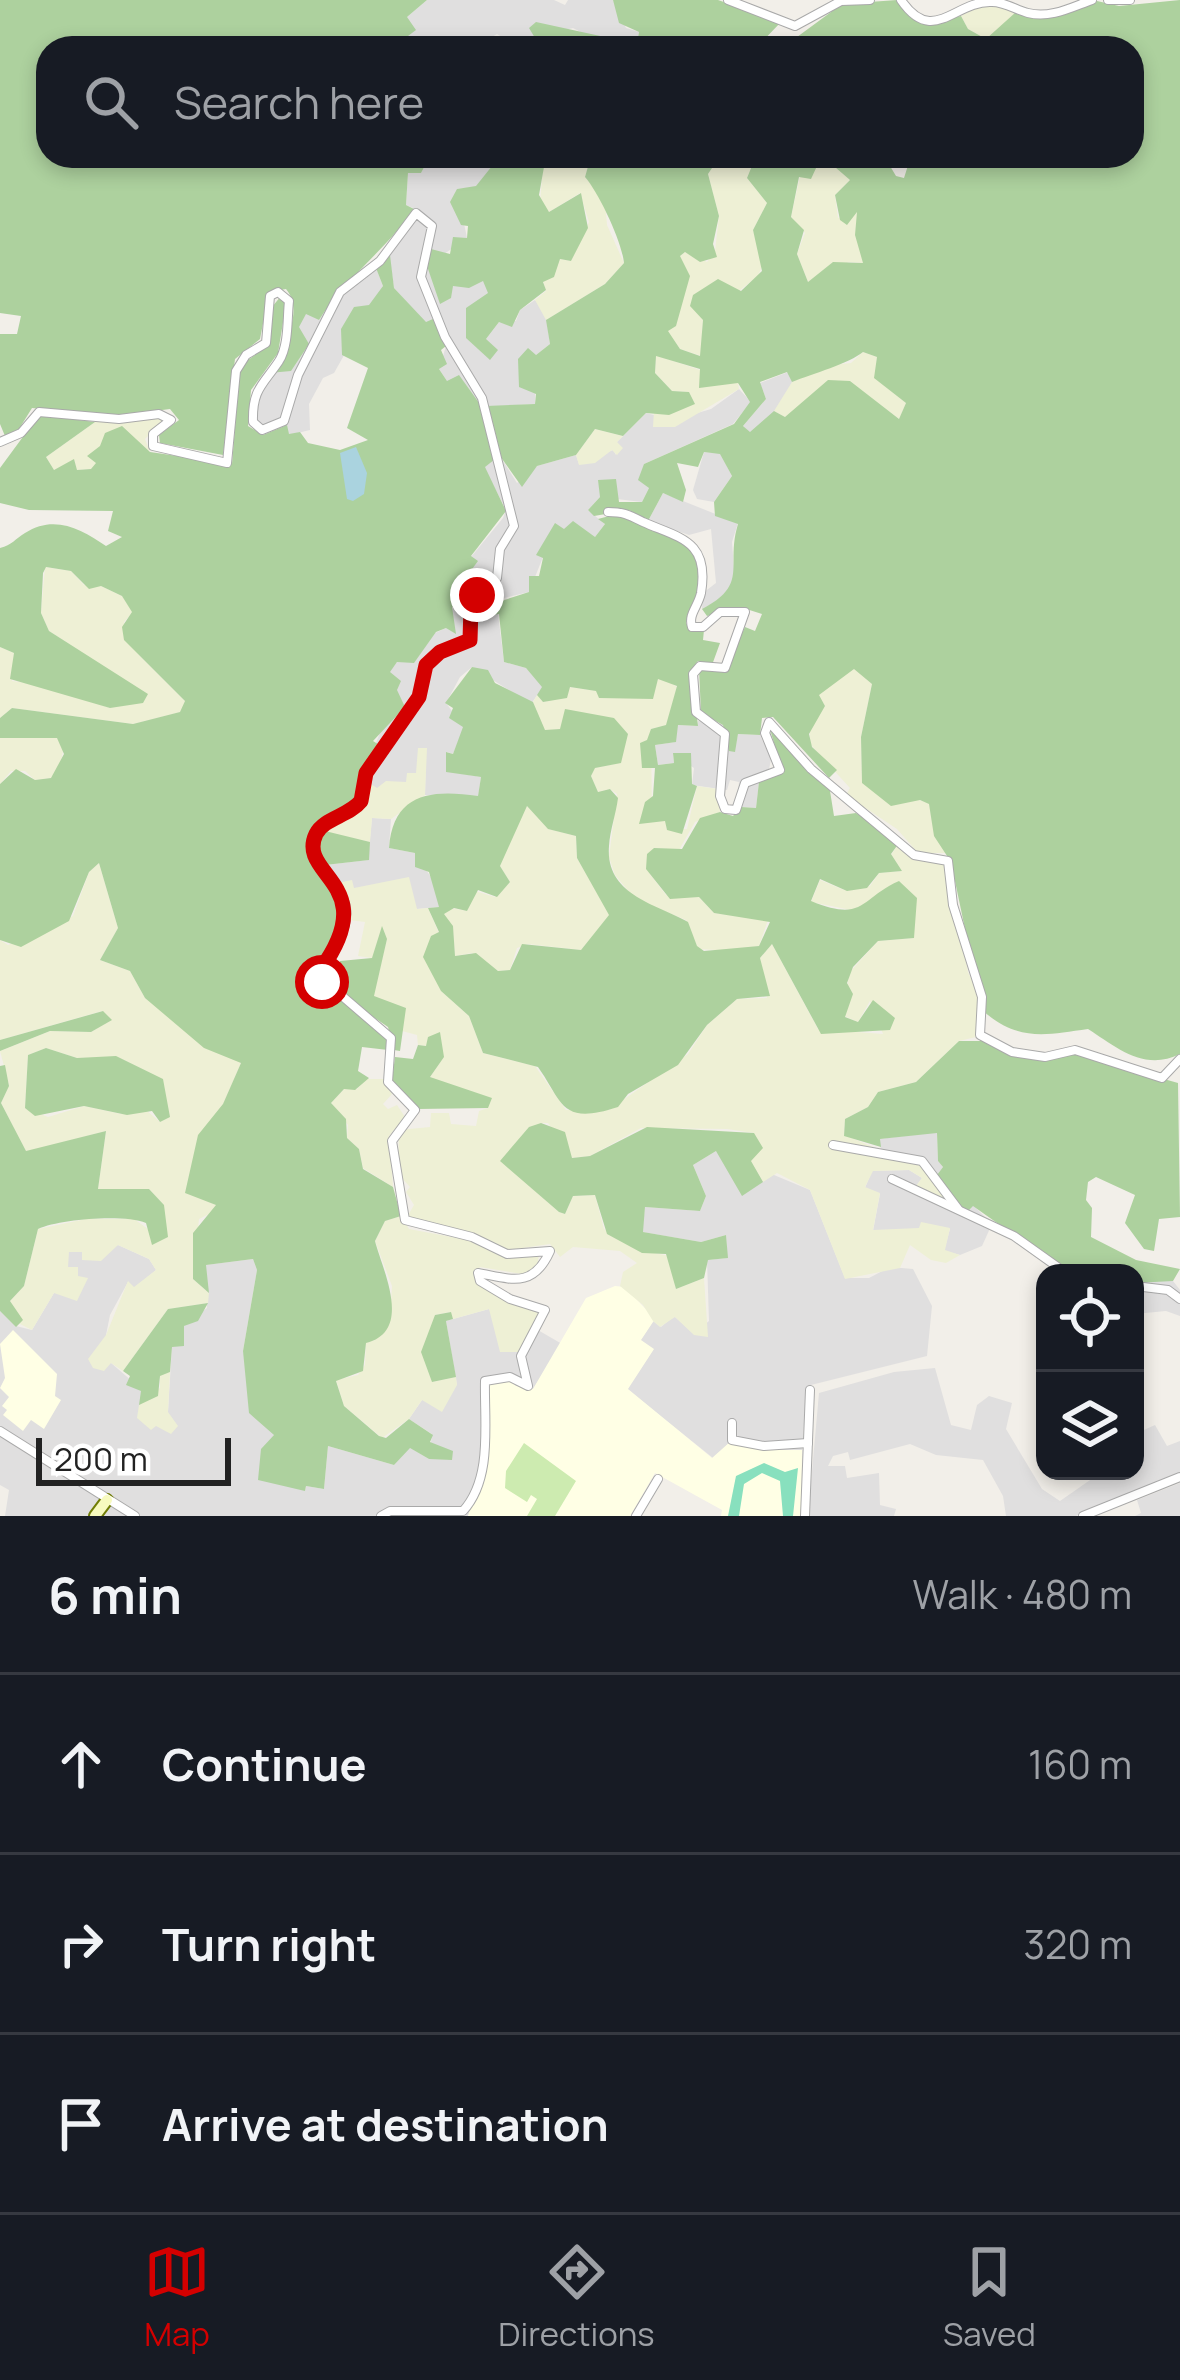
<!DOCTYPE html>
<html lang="en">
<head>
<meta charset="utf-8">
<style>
	:root { --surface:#171b24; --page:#20242c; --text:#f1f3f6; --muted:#9ea1a6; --line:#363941; --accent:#d40000 }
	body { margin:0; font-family:Manrope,sans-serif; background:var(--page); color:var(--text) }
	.controls { position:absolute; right:36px; bottom:36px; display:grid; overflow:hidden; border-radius:24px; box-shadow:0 6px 18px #0003 }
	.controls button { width:108px; height:108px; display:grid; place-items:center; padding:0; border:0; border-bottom:3px solid var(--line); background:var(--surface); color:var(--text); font:60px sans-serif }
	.scale { position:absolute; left:36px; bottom:30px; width:195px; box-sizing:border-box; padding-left:12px; border:6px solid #222; border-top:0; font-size:33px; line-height:42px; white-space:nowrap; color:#222; -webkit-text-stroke:9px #fff; paint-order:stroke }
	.stop { position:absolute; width:36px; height:36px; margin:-27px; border:9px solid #d40000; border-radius:50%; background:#fff }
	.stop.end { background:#d40000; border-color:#fff; box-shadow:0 3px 12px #0008 }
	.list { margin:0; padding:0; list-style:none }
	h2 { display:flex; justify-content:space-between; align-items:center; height:156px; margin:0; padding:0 48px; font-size:51px }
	h2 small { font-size:39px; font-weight:400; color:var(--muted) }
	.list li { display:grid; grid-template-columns:78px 1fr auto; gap:36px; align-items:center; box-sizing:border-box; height:180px; padding:0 48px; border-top:3px solid var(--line) }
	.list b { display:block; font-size:45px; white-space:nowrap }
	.list em { font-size:39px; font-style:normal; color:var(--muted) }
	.icon { flex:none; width:66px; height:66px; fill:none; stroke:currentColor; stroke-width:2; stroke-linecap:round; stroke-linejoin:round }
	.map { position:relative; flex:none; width:1180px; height:1516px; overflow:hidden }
	.search { position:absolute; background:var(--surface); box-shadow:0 6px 18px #0003; left:36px; right:36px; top:36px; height:132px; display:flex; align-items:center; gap:30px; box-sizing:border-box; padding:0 42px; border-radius:36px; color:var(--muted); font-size:45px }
	.sheet { height:696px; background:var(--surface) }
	nav { display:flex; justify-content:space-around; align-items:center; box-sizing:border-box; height:168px; border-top:3px solid var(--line); background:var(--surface); font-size:33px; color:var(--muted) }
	nav a { display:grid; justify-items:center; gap:6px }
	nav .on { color:var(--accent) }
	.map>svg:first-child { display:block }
	.residential { fill:#e0dfdf }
	.education { fill:#ffffe5 }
	.farmland { fill:#eef0d5; fill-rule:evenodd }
	.grass { fill:#cdebb0 }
	.forest { fill:#add19e; fill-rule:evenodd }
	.pitch { fill:#88e0be }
	.water { fill:#aad3df }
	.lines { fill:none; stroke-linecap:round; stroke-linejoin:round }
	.street-casing { stroke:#a9a9a9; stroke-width:10 }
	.secondary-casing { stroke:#707d05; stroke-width:14 }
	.street { stroke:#fff; stroke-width:8 }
	.secondary { stroke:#f7fabf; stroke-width:10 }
	.route { stroke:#d40000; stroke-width:15 }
</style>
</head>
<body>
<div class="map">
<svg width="1180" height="1516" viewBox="0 0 1180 1516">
	<rect width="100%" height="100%" fill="#f2efe9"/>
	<g class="residential">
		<polygon points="427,0 554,0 565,5 568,0 613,0 626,28 639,32 637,44 590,37 573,28 535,37 519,48 497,34 475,48 417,48 408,36 407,17"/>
		<polygon points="430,156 500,156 476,187 457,189 467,238 427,266 436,288 483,280 489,293 486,339 499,322 516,321 520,310 535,300 546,314 550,344 536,355 535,404 482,407 447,381 439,369 446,346 394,288 388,247 413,208 406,205 408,173 421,173"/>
		<polygon points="374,262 383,286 334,373 323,378 309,404 310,430 289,435 286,426 263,428 256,420 263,379 308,344 298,327 306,313 319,320 343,282"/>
		<polygon points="788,372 794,386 784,403 750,433 743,426 766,399 760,383"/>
		<polygon points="739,389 751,402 733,424 644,464 649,488 642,502 600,497 588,510 605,524 595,537 543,557 529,592 504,598 498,614 504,662 526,668 543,687 531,704 472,667 460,677 446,703 464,727 453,754 447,752 446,771 481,777 478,797 425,795 426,748 416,774 406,782 377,789 362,778 397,690 389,672 397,662 414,662 435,633 446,628 471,557 503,518 506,510 484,467 500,456 517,483 537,466 576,455 579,464 613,450 616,455 617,442 646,413 654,415 654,426 711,409"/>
		<polygon points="704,452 720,453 732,476 714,502 697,499 693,490"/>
		<polygon points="663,493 738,523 732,542 735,581 725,597 702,609 703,593 716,583 711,529 689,535 648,521"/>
		<polygon points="698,721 723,724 734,752 738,734 760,735 771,759 767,780 759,783 756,808 736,807 739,782 730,780 727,790 692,785 694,768 673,754 674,763 658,765 655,745 675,742 677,725 697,726"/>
		<polygon points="372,818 391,819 389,848 415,853 438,888 439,907 417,909 353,888 351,881 338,883 326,872 325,865 368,860"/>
		<polygon points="937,1132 938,1161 943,1167 937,1175 925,1162 881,1150 879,1139"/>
		<polygon points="716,1151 810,1190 845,1278 869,1278 890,1267 913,1269 932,1306 927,1356 807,1386 802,1450 761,1450 730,1442 713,1458 627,1389 653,1350 640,1341 653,1321 661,1327 674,1316 694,1334 709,1321 707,1260 727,1258 726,1235 701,1242 642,1232 645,1207 700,1211 706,1196 693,1165"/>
		<polygon points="909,1170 922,1178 916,1186 968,1211 973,1205 992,1224 982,1246 960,1255 944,1251 950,1229 873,1231 880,1194 865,1188 872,1171"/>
		<polygon points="118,1245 149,1259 156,1270 134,1288 128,1282 110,1315 106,1335 111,1363 168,1412 172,1346 184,1326 207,1308 205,1265 253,1259 257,1270 243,1351 274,1435 269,1445 305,1491 306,1486 324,1489 328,1446 394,1465 409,1447 429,1459 432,1434 409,1419 422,1400 457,1385 446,1321 489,1309 518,1352 531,1326 562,1344 533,1389 516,1386 468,1516 5,1516 9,1490 0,1485 0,1311 16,1326 32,1330 54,1293 78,1276 68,1267 68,1252"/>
		<polygon points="1155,1279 1173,1281 1180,1290 1180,1316 1166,1311 1135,1314 1135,1283"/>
		<polygon points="935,1368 951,1425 971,1430 977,1405 989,1396 1012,1403 1006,1429 1042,1489 1060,1501 1093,1478 1090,1471 1135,1471 1135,1434 1155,1425 1167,1446 1180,1441 1180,1475 1076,1516 1006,1516 1003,1496 983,1460 936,1455 910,1444 850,1460 848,1452 833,1456 828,1466 845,1466 847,1478 879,1473 880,1505 896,1509 894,1516 808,1516 819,1393 894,1372"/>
		<polygon points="1180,1483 1180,1516 1135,1516 1141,1513 1137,1500"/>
	</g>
	<g class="education">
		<polygon points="615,1286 625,1287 655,1319 641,1340 654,1349 628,1389 712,1458 730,1442 761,1450 802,1450 801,1516 721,1516 722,1510 655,1473 630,1516 468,1516 485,1462 488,1382 510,1378 516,1386 533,1389 586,1298"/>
		<polygon points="13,1330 57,1374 55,1396 61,1400 44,1429 31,1420 23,1431 3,1415 7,1410 2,1406 9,1397 0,1388 5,1378 0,1344"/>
	</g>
	<g class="farmland">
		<polygon points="1000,5 1016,12 987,40 968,29 961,16 973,6"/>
		<polygon points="591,156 585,177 605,202 607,225 624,263 605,284 546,320 535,300 546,291 543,281 560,259 571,261 589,222 580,193 549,212 540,202 543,167 523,158"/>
		<polygon points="720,156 756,156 747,178 767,203 753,230 763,264 758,276 703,319 701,356 680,349 667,331 680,256 685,252 707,262 715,251 719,216 708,174"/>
		<polygon points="828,160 850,180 835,195 838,218 857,212 863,263 849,262 808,282 797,254 805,233 791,217 800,176"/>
		<polygon points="863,352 877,357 875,378 906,403 899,419 850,382 785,417 774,411 792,382 824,366 851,363"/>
		<polygon points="656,355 738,383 739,389 675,427 653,427 654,411 689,392 672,391 655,373"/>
		<polygon points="158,417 163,421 145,439 150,452 140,444 91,469 77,470 74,460 54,470 46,457 95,422"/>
		<polygon points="595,429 623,436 617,442 623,448 617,455 612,450 595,463 579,465 576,455"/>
		<polygon points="45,567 71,571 84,585 101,586 122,596 133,612 124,622 138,654 185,701 181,712 133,724 12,708 0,718 0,647 14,653 12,681 45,685 110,708 129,684 49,631 41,613"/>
		<polygon points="854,668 872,684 861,737 862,783 929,803 935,836 946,853 918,853 897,829 846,795 850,788 810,744 810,728 825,706 818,695"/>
		<polygon points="664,678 677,687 667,725 651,729 652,818 666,821 667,830 687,829 697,786 718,789 720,812 695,822 679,850 654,848 650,874 666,895 699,897 714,913 768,920 759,946 733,951 698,949 686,920 635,899 615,875 609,857 617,794 610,789 598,792 591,776 594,768 614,764 561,729 544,731 533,702 537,695 543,702 560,698 569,687 652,699 658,679"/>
		<polygon points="0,738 57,738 64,744 60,769 51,778 35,780 25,771 11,771 0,784"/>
		<polygon points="418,748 427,748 425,795 391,819 372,818 370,842 324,832 365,780 377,788 386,781 406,782 407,773 416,773"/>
		<polygon points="527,806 549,829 576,836 577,858 610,915 581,950 528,944 517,948 510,970 498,971 472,953 455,956 453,930 443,913 451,908 467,911 475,891 495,897 510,882 500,866 504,849"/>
		<polygon points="899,843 913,860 946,864 968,972 979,996 976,1037 959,1041 916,1082 878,1092 868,1107 845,1119 844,1135 925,1168 945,1199 916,1186 922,1178 909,1170 873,1171 865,1187 880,1193 873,1230 919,1228 921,1222 950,1228 945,1250 960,1255 946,1263 931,1260 910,1245 900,1268 845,1279 810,1190 777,1173 763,1182 750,1160 754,1133 727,1129 641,1128 590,1156 571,1158 548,1123 541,1123 501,1161 559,1212 565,1214 573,1196 595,1195 604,1229 636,1249 669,1256 676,1289 704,1278 708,1337 694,1335 675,1317 660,1327 653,1321 643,1305 620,1286 623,1272 637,1263 620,1251 573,1247 560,1257 550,1244 509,1250 407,1217 414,1205 406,1192 410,1187 398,1174 399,1130 430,1127 431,1113 449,1113 451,1124 476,1126 479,1111 488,1108 430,1077 440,1062 427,1046 418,1045 417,1035 402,1031 405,1008 373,997 387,939 372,958 358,956 365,922 349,920 348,900 338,883 352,880 354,888 409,877 417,909 428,908 439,933 441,991 469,1016 483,1053 535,1066 566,1110 609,1110 688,1054 707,1025 737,999 767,998 760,958 772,944 818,1029 883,1034 870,1001 858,1022 844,1016 849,973 878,941 914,938 883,891 873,903 851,910 811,902 820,880 844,890 870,886 879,873 902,871 891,855"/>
		<path d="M99 863 118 928 100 960 130 971 145 998 241 1063 186 1190 216 1205 215 1211 199 1219 193 1279 209 1293 208 1303 168 1309 123 1371 111 1363 104 1371 93 1368 88 1359 106 1335 128 1281 134 1287 156 1270 149 1259 118 1245 101 1261 82 1260V1252H69L68 1267H78V1276L88 1278 77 1301 54 1293 32 1330 20 1324 10 1301 24 1286 38 1229 86 1219H134L148 1229 166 1228 160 1201 149 1189H98L106 1131 26 1152 1 1103 9 1085 0 1051 50 1031 91 1032 111 1020 102 1011 0 1040V940L8 945 73 916 89 872ZM46 1048 77 1058 122 1059 163 1080 160 1122 146 1110 121 1114 84 1106 48 1117 25 1108 28 1055Z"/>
		<polygon points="366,1079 383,1079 392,1094 383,1104 388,1109 397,1105 405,1117 389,1136 393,1187 363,1168 359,1149 347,1138 348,1125 331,1103 344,1089 357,1089"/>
		<polygon points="401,1216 409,1229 468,1240 508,1258 539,1254 537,1267 528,1275 480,1267 474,1274 479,1285 508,1303 540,1307 540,1316 518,1352 500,1352 489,1309 453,1319 450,1312 435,1315 432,1382 456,1377 457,1385 442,1412 422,1400 409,1419 382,1438 344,1406 336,1380 358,1375 365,1365 366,1342 375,1340 390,1319 392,1286 375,1241 385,1221"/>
		<polygon points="170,1372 168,1412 178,1426 171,1434 156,1426 151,1430 137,1418 139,1405 160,1388 160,1375"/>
	</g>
	<polygon class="grass" points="524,1443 576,1481 555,1516 527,1516 537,1499 531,1495 527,1502 505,1488 506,1471"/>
	<g class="forest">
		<path d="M0 0H427L407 17 416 30 408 36 417 48H48V156H430L421 173H408L406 205 414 209C385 251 346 277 319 320L306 314 299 327 309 344 291 371 269 373C281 350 306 313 286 289L269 292 260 339 235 359 223 455 160 443 159 435 179 420 170 409 115 416 32 408 19 429 5 436 0 424V334H17L21 316 0 313Z"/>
		<polygon points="613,0 718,0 781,22 756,48 519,48 535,38 529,28 536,22 637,44 639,32 619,23"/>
		<path d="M897 0 917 22 961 16 968 29 986 39 1016 12 1049 18 1097 1 1119 6 1180 0V1054C1144 1072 1116 1047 1088 1029 1045 1035 1018 1042 982 1010L951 862 934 836 929 804 920 800 891 806 862 783 861 737 872 684 854 669 819 695 825 706 809 734 812 747 837 770 829 778 773 717 762 718 760 735 738 734 735 752 729 751 723 725 701 713 699 669 724 671 745 627 755 631 762 614 740 607 707 616 702 609C750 584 725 566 738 524L715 516 714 502 732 476 720 454 704 452 698 467 677 463 686 490 683 502 663 493 648 521 629 510 594 516 588 510 600 497 598 480 616 479 619 502H642L649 488 638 480 644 464 734 424 750 402 738 383 699 388 700 369 656 356 655 373 672 391 689 392 695 404 669 415 646 413 623 436 595 429 576 455 537 466 522 487 500 456 486 406 535 404 536 394 519 387 518 359 528 348 536 355 550 344 546 320 605 284 624 263C622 242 599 193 585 177L591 156H720L708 174 719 216 713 244 717 257 700 262 685 252 680 256 690 276 676 326 668 331 680 349 700 356 703 320 690 306 693 295 718 279 741 291 762 271 753 230 767 203 747 178 756 156H884L896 176 904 178 911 156H1132V48H782L842 4ZM828 161 850 180 835 195 840 220 847 225 857 212 855 235 863 263 833 262 808 282 797 254 804 230 791 217 799 177 811 179 817 166ZM863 352 877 357 874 378 906 403 899 419 850 381 828 380 785 417 774 411 750 432 743 426 766 399 760 382 787 372 792 382C812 374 850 363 863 352Z"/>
		<polygon points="500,156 523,156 525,162 544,167 539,195 549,212 581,193 588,228 571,261 560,259 554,277 543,282 546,290 520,310 512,327 499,322 486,339 498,350 490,360 466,338 466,308 488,293 483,281 469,288 453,286 451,298 440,304 427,266 431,249 450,254 453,237 467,238 468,226 461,225 450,202 457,189 476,186"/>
		<path d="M390 255 394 288 426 322 433 319 446 346 441 350 447 364 439 369 447 381 459 375 482 407 494 460 485 467 506 511 471 556 478 561 461 584 473 594 469 604 452 607 456 634 446 628 436 632 414 663 397 662 390 672 401 681 397 690 405 707 373 741 381 746 366 769 364 797 325 831 370 842 369 860 325 865 338 883 344 922 318 974 389 1038 388 1050 362 1047 358 1071 369 1078 355 1090 344 1089 331 1103 346 1119 347 1138 359 1149 363 1169 393 1187 401 1216 385 1221 375 1241C382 1269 414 1331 366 1343L363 1371 336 1381 344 1406 379 1436 386 1438 409 1419 433 1435 430 1442 453 1451 452 1460 429 1459 410 1448 394 1465 328 1446 324 1489 306 1486 305 1491 258 1480 261 1449 274 1435 249 1413 243 1351 257 1270 253 1259 206 1265 209 1293 193 1279V1233L216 1205 185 1193 198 1135 223 1104 241 1063 204 1048 145 998 130 971 100 960 118 928 99 863 89 872 69 921 21 947 0 940V784L16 769 35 780 51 778 64 754 57 738H0V718L12 708 133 724 180 712 185 701 124 640 122 627 132 612 122 596 101 586 89 589 71 571 46 567 43 573 41 613 49 631 148 694 143 703 110 708 10 679 14 653 0 647V548C12 545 15 539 25 533 54 514 82 529 106 546L122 537 108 531 113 511 29 510 0 503V468L39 415 95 422 46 457 54 470 74 459 77 470 91 469 96 463 87 456 100 446 105 433 122 426 150 452 232 464 240 366 270 344 272 307 281 296 286 304 278 353 251 390 248 426 263 435 287 425 289 434 300 432 308 443 340 450 368 440 347 428 368 368 342 355 341 329 354 307 369 305 383 286 376 268Z"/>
		<path d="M617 514C658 528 713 538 697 597 695 607 688 614 686 623L693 631 704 630 703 640 720 643 712 665 698 661 691 670 698 726 678 725 676 742 655 745 658 765 674 763 673 753H691L692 784 697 786 682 834 667 830 665 821 639 824 645 802 653 796 655 768H642L640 743 647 740 651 729 666 725 677 686 658 679 653 699 599 698 596 691 570 687 567 698 543 702 537 695 542 687 526 668 504 662 499 614 493 615 492 604 529 592V576H539L543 558 536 555 555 523 564 529 573 521 595 537 605 524 598 519Z"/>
		<path d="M472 667 488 670 495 683 533 702 545 730 560 729 565 709 614 718 628 734 621 763 595 768 591 776 598 792 610 789 618 798C616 814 610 830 609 846 605 895 656 904 688 922L697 946 704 951 759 946 770 922 714 913 699 897 670 899 646 869 647 854 654 848 682 849 700 818 720 812 733 816 741 807 756 808 759 782 782 770 769 726 830 791 834 816 856 813 899 843 891 854 902 871 879 873 867 888 847 891 820 879 811 901C865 923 860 898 899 881L917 898 914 938 878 941 853 967 847 983 853 994 845 1017 858 1022 873 1000 895 1018 890 1030 821 1034 772 944 760 958 770 996 737 999 707 1025 678 1065 628 1094 618 1107C560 1126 563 1102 538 1067L483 1053 469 1016 441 991 423 957 431 936 439 932 428 908 439 907 429 872 415 867V853L389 848C393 793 431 789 478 796L481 777 446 772V752L453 754 463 727 449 718 453 708 445 703ZM527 806 548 829 576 836 577 858 609 915 581 950 522 944 510 970 498 971 476 953 455 956 453 926 444 914 454 908 467 911 478 890 497 897 510 882 500 866Z"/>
		<polygon points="382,926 387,939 374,996 406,1008 400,1051 394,1050 388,1027 334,990 340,961 372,958"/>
		<polygon points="103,1011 112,1020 91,1032 50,1031 0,1051 0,1040"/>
		<polygon points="440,1032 444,1057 430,1077 492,1098 488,1108 418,1109 392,1080 395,1057 413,1059 418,1045 426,1046 428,1037"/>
		<polygon points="959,1041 988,1041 1012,1055 1072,1053 1178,1083 1180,1217 1159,1219 1154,1251 1144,1249 1125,1223 1135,1195 1096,1177 1088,1182 1086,1200 1092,1208 1091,1237 1136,1260 1180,1269 1173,1281 1135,1283 1135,1273 1068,1273 973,1206 968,1211 958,1207 937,1175 943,1167 938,1161 937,1133 880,1139 881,1147 844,1136 845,1119 868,1107 878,1092 916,1082"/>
		<polygon points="46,1048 77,1058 116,1056 163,1079 170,1117 160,1122 152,1111 127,1115 84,1106 35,1116 25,1108 28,1055"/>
		<path d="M5 1065 9 1086 1 1103 26 1151 106 1131 98 1189H149L164 1205 168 1237 152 1245 146 1223C124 1214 60 1219 38 1229L24 1286 10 1301 23 1320 16 1327 0 1311V1066Z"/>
		<polygon points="541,1123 565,1132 572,1158 590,1156 647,1127 754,1133 763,1148 751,1161 763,1182 742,1196 716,1151 693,1165 706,1196 700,1211 645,1207 643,1232 701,1242 726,1235 728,1258 708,1260 704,1278 676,1289 666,1254 642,1253 607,1234 595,1195 573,1196 565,1214 559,1212 500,1161 529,1127"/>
		<polygon points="208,1303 198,1321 184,1326 184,1346 172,1347 170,1372 160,1376 158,1396 139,1405 141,1391 126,1385 130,1376 123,1371 168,1309"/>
		<polygon points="451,1312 453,1319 446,1321 456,1377 432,1382 421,1352 435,1315"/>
	</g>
	<polygon class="pitch" points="764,1463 785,1472 798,1468 793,1516 783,1516 780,1481 762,1473 744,1484 739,1516 728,1516 736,1476"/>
	<polygon class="water" points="356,447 367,473 364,494 353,501 347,499 340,453"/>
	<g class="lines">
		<defs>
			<g id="street">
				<polyline points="728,0 795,26 841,1 870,0"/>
				<path d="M901 0C933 47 955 0 992 2 1005 2 1016 10 1028 13 1050 19 1072 7 1092 0"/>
				<polyline points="1108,0 1130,0"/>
				<path d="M0 442 21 433 39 412 119 419 159 414 171 420 153 434V446L227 463 236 371 246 355 266 343 270 296 278 292 289 301C287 319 289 345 279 361 263 385 252 389 253 422L262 430 284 421 298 375 340 292 380 261 416 213 432 226 421 277 445 337 482 398 514 526 500 549 497 578 473 601 470 640 440 652 426 666 418 699 366 773 361 801C350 815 334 815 322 826 291 852 343 882 346 908 350 937 324 953 320 977L391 1038 388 1082 415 1110 392 1141 405 1220 472 1237 507 1254 550 1251C533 1289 511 1279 478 1273L480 1281 510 1299 545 1310 521 1356 528 1386 510 1377 485 1381C484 1423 493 1478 463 1511H390L381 1516"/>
				<path d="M608 512C624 512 629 515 643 522 679 538 710 540 701 593 698 607 688 614 692 627H703L720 612H745L725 668 700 666 693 674 696 712 725 734 720 796 725 809 736 810 745 783 780 770 765 733 769 722 811 769 914 855 948 861 953 905 982 997 980 1035 1012 1052 1045 1057 1075 1050 1162 1078 1180 1059"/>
				<polyline points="833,1145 922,1161 958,1209"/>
				<polyline points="892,1179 1014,1236 1066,1273"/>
				<polyline points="1135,1286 1168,1290 1180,1299"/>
				<polyline points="732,1423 732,1440 764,1446 808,1443"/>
				<polyline points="0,1431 135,1516"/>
				<polyline points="636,1516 658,1479"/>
				<polyline points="805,1516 810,1390"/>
				<polyline points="1083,1516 1180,1477"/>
			</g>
			<polyline id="secondary" points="95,1516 107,1500"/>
		</defs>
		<use href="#street" class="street-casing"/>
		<use href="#secondary" class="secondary-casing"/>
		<use href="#street" class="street"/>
		<use href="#secondary" class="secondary"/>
	</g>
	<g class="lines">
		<path class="route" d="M322 982 321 969C383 883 296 876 316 834 324 818 349 816 361 801L366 773 419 697 426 665 440 652 470 640 471 607 477 595"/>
	</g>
</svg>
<div class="controls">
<button><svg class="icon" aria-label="locate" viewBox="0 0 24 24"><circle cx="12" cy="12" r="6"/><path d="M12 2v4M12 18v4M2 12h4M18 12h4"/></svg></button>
<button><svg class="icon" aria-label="layers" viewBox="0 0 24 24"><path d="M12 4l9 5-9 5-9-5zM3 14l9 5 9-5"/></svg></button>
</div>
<div class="scale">200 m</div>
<div class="stop" style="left:322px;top:982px"></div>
<div class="stop end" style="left:477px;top:595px"></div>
<div class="search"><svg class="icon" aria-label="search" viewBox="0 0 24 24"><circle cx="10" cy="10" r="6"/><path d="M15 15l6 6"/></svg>Search here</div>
</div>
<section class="sheet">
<h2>6 min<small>Walk · 480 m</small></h2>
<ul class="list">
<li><svg class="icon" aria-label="ahead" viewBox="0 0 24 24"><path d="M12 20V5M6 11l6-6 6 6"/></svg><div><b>Continue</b></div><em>160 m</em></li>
<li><svg class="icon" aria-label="right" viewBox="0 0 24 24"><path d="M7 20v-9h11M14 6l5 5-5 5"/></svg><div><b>Turn right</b></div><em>320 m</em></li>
<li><svg class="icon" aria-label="arrive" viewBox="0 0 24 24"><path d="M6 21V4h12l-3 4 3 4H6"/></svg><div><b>Arrive at destination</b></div></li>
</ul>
</section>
<nav>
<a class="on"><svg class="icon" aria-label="map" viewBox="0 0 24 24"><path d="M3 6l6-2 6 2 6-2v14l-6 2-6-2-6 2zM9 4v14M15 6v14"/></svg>Map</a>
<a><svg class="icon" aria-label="directions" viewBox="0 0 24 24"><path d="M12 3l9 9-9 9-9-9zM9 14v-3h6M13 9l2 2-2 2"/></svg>Directions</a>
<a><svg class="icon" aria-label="saved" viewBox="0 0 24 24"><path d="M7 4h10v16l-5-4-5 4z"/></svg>Saved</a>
</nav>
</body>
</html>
